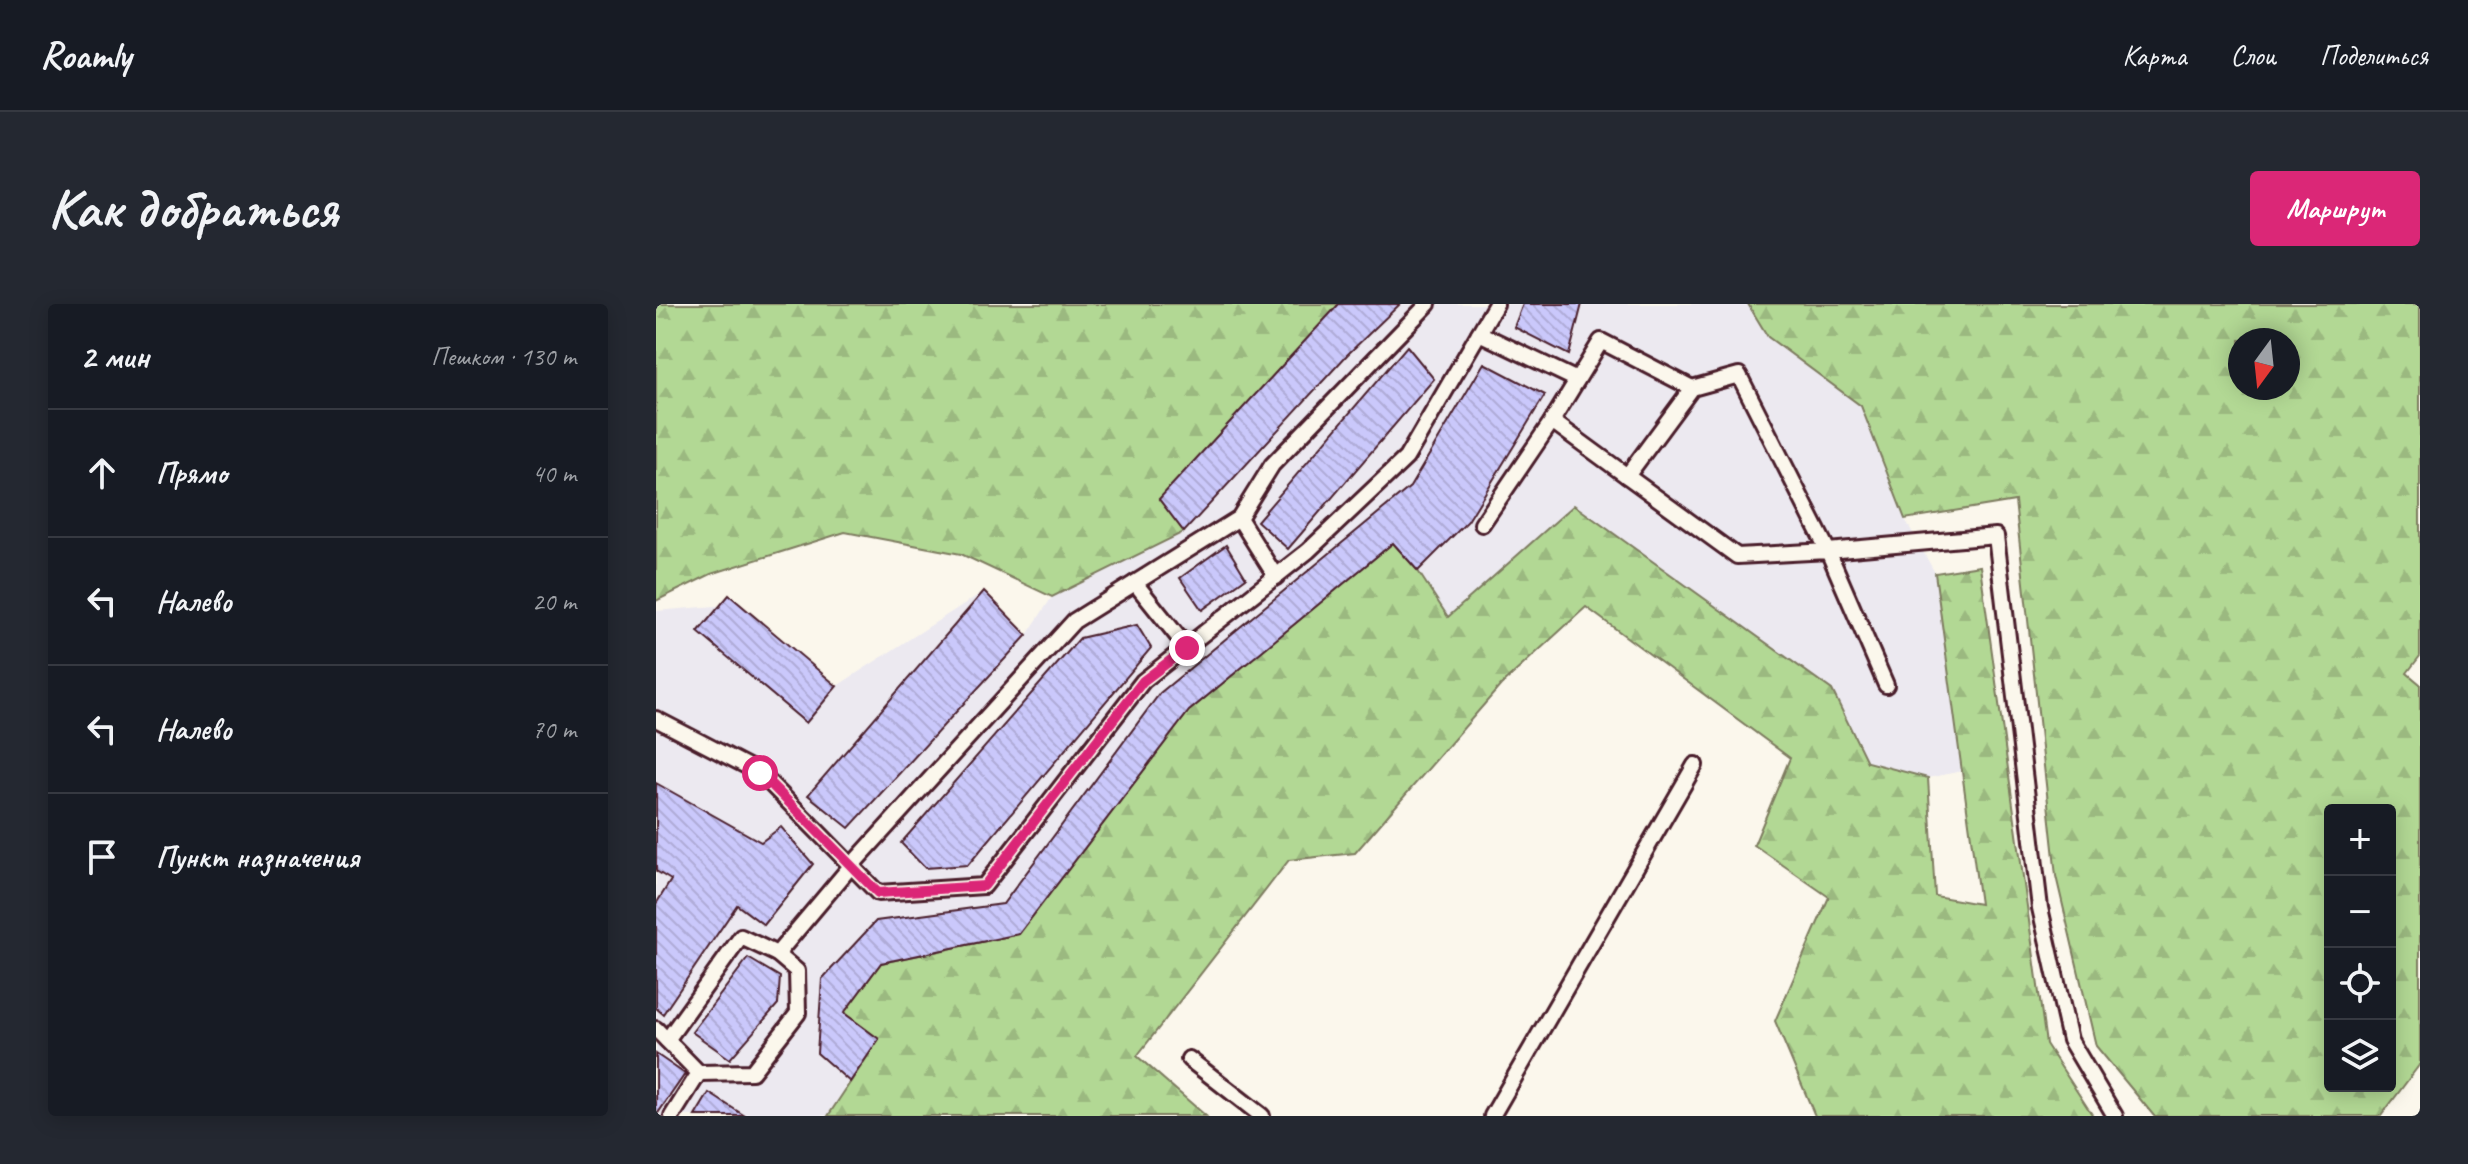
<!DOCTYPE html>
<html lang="ru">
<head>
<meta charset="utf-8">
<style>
	:root { --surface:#171b24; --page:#242831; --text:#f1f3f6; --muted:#9ea1a6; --line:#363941; --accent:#db2777 }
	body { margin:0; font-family:Caveat,sans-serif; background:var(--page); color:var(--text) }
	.controls { position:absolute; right:24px; bottom:24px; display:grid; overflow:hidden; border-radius:8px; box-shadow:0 4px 20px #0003 }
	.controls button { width:72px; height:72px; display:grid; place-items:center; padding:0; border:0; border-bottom:2px solid var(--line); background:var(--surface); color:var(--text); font:40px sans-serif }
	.compass { position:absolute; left:1572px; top:24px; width:72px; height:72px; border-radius:50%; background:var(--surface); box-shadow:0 4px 20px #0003; rotate:195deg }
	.stop { position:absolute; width:24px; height:24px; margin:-18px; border:6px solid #db2777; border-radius:50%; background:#fff }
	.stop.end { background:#db2777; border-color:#fff; box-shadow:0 2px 8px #0008 }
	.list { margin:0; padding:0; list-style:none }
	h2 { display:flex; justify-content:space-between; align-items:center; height:104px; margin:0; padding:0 32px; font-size:34px }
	h2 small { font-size:26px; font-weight:400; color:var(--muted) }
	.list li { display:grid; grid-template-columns:52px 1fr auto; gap:24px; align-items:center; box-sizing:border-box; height:128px; padding:0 32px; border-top:2px solid var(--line) }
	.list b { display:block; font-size:30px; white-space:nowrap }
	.list em { font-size:26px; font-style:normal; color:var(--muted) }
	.icon { flex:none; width:44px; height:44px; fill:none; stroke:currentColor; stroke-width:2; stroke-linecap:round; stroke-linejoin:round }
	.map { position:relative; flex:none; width:1764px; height:812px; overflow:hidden; border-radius:8px }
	header { display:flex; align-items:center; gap:48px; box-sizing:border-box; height:112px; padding:0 40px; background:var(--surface); border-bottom:2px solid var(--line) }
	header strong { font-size:38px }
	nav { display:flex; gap:44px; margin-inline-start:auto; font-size:28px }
	.intro { display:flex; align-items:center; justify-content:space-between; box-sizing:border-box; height:192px; padding:0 48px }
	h1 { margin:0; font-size:56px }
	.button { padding:20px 36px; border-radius:8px; background:var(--accent); color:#fff; font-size:28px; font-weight:700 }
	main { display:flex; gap:48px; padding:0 48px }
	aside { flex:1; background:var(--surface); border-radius:8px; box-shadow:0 4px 20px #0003 }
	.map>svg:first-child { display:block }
	.built { fill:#ece9f0 }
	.forest { fill:url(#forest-firs); stroke:#7e7c60; stroke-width:2; fill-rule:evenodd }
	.building { fill:url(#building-back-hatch); stroke:#4a1f2b; stroke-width:2 }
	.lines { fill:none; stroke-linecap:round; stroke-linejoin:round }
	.service-casing { stroke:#4a1f2b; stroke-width:20 }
	.service { stroke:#fbf7ec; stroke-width:14 }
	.route { stroke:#db2777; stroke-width:10 }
</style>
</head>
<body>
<header>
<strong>Roamly</strong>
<nav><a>Карта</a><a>Слои</a><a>Поделиться</a></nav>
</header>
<div class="intro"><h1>Как добраться</h1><a class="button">Маршрут</a></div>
<main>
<aside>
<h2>2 мин<small>Пешком · 130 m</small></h2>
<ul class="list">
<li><svg class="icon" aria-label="ahead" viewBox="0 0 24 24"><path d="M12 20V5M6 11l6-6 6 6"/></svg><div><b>Прямо</b></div><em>40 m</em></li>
<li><svg class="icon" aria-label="left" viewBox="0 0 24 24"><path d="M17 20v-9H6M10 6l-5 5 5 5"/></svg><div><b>Налево</b></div><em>20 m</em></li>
<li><svg class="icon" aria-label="left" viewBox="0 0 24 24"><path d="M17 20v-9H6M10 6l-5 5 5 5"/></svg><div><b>Налево</b></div><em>70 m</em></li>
<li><svg class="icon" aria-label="arrive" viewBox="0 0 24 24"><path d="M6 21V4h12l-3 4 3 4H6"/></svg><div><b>Пункт назначения</b></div></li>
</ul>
</aside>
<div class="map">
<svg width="1764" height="812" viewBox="0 0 1764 812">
	<defs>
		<pattern id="forest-firs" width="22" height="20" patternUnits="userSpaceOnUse" patternTransform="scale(2)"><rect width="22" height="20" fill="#b2d894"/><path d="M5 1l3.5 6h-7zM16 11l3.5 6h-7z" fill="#9bb980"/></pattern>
		<pattern id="building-back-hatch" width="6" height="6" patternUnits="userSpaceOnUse" patternTransform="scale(2)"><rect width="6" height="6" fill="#cac8fb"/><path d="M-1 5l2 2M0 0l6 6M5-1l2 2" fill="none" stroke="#afabd7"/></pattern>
	</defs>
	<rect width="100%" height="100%" fill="#fbf7ec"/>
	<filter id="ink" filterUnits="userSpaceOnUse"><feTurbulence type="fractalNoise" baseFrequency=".0125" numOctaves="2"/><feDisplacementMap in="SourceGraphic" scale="16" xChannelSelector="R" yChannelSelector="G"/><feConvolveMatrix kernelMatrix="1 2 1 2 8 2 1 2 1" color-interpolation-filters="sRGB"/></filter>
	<g filter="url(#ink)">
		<polygon class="built" points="683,0 1092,0 1112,33 1205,102 1249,215 1279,269 1306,467 1272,474 1211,458 1176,386 918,201 791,313 762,267 223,735 173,812 0,812 0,307 83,300 181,382 328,287 371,331 396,293 527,228 503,195"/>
		<g class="forest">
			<polygon points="0,0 683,0 503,195 528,228 396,293 305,250 189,228 55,270 0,297"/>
			<path d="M1092 0H1764V352L1751 369 1764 380V760L1725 812H1498L1440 742 1400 572 1359 197 1249 215 1205 102 1112 33ZM1632 36V84H1584V36ZM1734 506V782H1674V506Z"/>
			<polygon points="918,201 1176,386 1211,458 1272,474 1279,592 1324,600 1279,269 1324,262 1390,740 1437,812 1159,812 1119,717 1173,593 1098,541 1134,454 930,303 845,381 699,549 633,556 481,752 550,812 172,812 223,735 188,709 225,659 363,630 533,407 737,239 762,267 792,313"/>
		</g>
		<g class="building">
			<polygon points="683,0 744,0 691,51 528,228 503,195"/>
			<polygon points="867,0 926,0 913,51 858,23"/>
			<polygon points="751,42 778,75 632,245 601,217"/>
			<polygon points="828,59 889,91 812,217 762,267 737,239 533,407 363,630 225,659 188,709 223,735 194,778 161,749 166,675 220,617 347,600 504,389 754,183"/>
			<polygon points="570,241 590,274 546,306 524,274"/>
			<polygon points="328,287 371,331 193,524 152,491"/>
			<polygon points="73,291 181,382 150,419 42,328"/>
			<polygon points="481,321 495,344 312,561 269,564 245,539 424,334"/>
			<polygon points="0,479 105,538 125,523 157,560 108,621 81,601 7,710 0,704 0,600 15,576 0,567"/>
			<polygon points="92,654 124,673 122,700 74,755 36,728"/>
			<polygon points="0,750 29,770 0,812"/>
			<polygon points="53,789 89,812 39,812"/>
		</g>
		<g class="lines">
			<defs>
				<g id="service">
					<polyline points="823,29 921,76"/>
					<polyline points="1036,84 945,37 896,117 971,172 1036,84 1083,71 1172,247 1340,232 1384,604 1414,736 1459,812"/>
					<polyline points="971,172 1081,252 1172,247 1230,381"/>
					<polyline points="583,214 620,273"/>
					<polyline points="826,220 896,117"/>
					<polyline points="479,279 531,344"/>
					<polyline points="0,415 104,469 222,589 328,582 487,377 652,247 750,154 840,0"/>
					<polyline points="0,725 43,769 16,812"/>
					<polyline points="11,736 85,633 121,650 195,562 418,317 583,214 616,161 772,0"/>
					<polyline points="533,755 606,812"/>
					<polyline points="43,769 96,768 142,709 141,667 121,650"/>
					<polyline points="836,812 1039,461"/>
				</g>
			</defs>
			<use href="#service" class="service-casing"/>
			<use href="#service" class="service"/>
		</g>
	</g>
	<g class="lines" filter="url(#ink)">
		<polyline class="route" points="104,469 222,589 328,582 487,377 531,344"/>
	</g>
</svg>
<div class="controls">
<button>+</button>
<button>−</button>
<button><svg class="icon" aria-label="locate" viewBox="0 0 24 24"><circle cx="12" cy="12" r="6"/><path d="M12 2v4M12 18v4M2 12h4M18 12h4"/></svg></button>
<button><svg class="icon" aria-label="layers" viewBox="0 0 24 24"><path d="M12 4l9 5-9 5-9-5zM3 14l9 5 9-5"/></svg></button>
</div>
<svg class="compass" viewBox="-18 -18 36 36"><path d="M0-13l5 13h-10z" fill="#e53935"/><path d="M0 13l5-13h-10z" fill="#9ea1a6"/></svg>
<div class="stop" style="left:104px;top:469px"></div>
<div class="stop end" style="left:531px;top:344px"></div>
</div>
</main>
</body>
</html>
